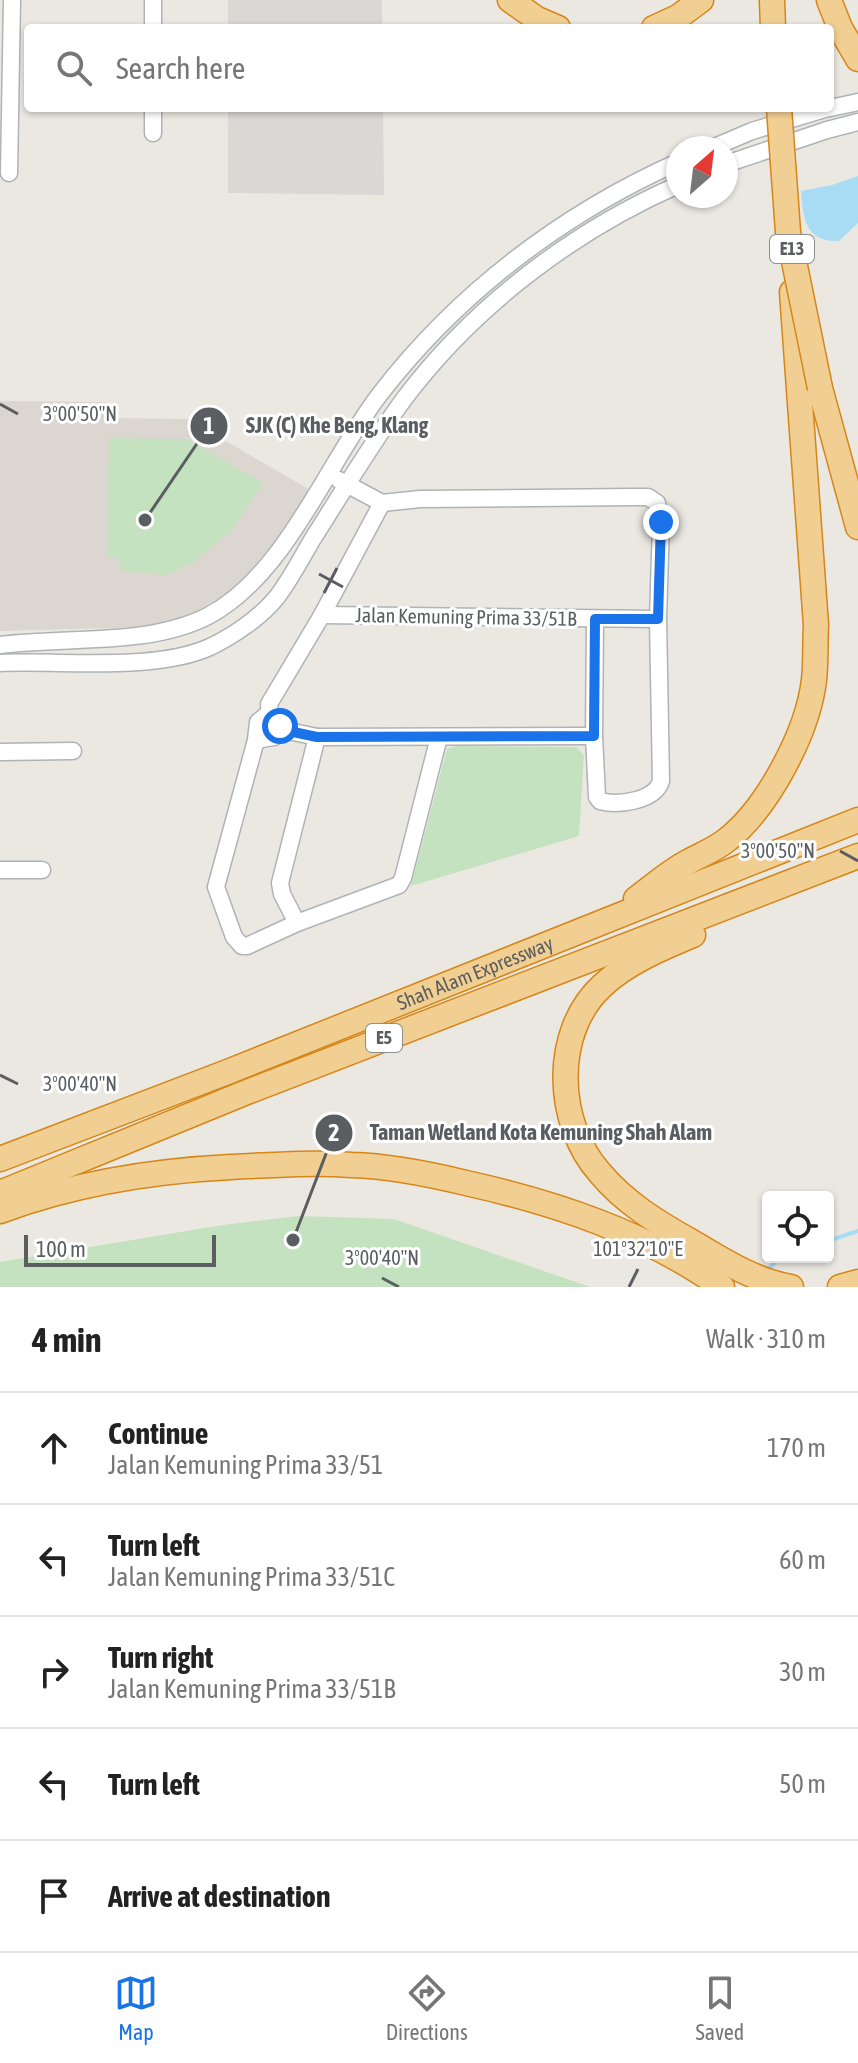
<!DOCTYPE html>
<html lang="en">
<head>
<meta charset="utf-8">
<style>
	:root { --surface:#fff; --page:#f2f2f2; --text:#222; --muted:#767676; --line:#e0e0e0; --accent:#1a73e8 }
	body { margin:0; font-family:"Asap Condensed",sans-serif; background:var(--page); color:var(--text) }
	.controls { position:absolute; right:24px; bottom:24px; display:grid; overflow:hidden; border-radius:8px; box-shadow:0 2px 6px #0004 }
	.controls button { width:72px; height:72px; display:grid; place-items:center; padding:0; border:0; border-bottom:2px solid var(--line); background:var(--surface); color:var(--text); font:40px sans-serif }
	.compass { position:absolute; left:666px; top:136px; width:72px; height:72px; border-radius:50%; background:var(--surface); box-shadow:0 2px 6px #0004; rotate:28deg }
	.scale { position:absolute; left:24px; bottom:20px; width:192px; box-sizing:border-box; padding-left:8px; border:4px solid #5a5e61; border-top:0; font-size:22px; line-height:28px; white-space:nowrap; color:#5a5e61; -webkit-text-stroke:6px #fff; paint-order:stroke }
	.stop { position:absolute; width:24px; height:24px; margin:-18px; border:6px solid #1a73e8; border-radius:50%; background:#fff }
	.stop.end { background:#1a73e8; border-color:#fff; box-shadow:0 2px 8px #0008 }
	.list { margin:0; padding:0; list-style:none }
	h2 { display:flex; justify-content:space-between; align-items:center; height:104px; margin:0; padding:0 32px; font-size:34px }
	h2 small { font-size:26px; font-weight:400; color:var(--muted) }
	.list li { display:grid; grid-template-columns:52px 1fr auto; gap:24px; align-items:center; box-sizing:border-box; height:112px; padding:0 32px; border-top:2px solid var(--line) }
	.list b { display:block; font-size:30px; white-space:nowrap }
	.list p { margin:0; font-size:26px; white-space:nowrap; color:var(--muted) }
	.list em { font-size:26px; font-style:normal; color:var(--muted) }
	.icon { flex:none; width:44px; height:44px; fill:none; stroke:currentColor; stroke-width:2; stroke-linecap:round; stroke-linejoin:round }
	.map { position:relative; flex:none; width:858px; height:1287px; overflow:hidden }
	.search { position:absolute; background:var(--surface); box-shadow:0 2px 6px #0004; left:24px; right:24px; top:24px; height:88px; display:flex; align-items:center; gap:20px; box-sizing:border-box; padding:0 28px; border-radius:8px; color:var(--muted); font-size:30px }
	.sheet { height:664px; background:var(--surface) }
	nav { display:flex; justify-content:space-around; align-items:center; box-sizing:border-box; height:112px; border-top:2px solid var(--line); background:var(--surface); font-size:22px; color:var(--muted) }
	nav a { display:grid; justify-items:center; gap:4px }
	nav .on { color:var(--accent) }
	.map>svg:first-child { display:block }
	.industrial { fill:#dad7d4 }
	.education { fill:#dbd7d0 }
	.green { fill:#c4e1c0 }
	.water { fill:#a8dcf5 }
	.lines { fill:none; stroke-linecap:round; stroke-linejoin:round }
	.stream { stroke:#a8dcf5; stroke-width:4 }
	.minor-casing { stroke:#afb3b6; stroke-width:19 }
	.highway-casing { stroke:#d68617; stroke-width:27 }
	.minor { stroke:#fff; stroke-width:16 }
	.highway { stroke:#f1cf93; stroke-width:24 }
	.highway-bridge-casing { stroke:#d68617; stroke-width:27; stroke-linecap:butt }
	.highway-bridge { stroke:#f1cf93; stroke-width:24 }
	.route { stroke:#1a73e8; stroke-width:10 }
	.ticks { fill:none; stroke:#5a5e61; stroke-width:3 }
	.labels { text-anchor:middle; stroke-width:6; stroke-linejoin:round; paint-order:stroke }
	.shield { fill:#fff; stroke:#8c8e90; stroke-width:2 }
	.shield-label { font-size:18px; font-weight:bold; fill:#5a5e61 }
	.street-label { font-size:20px; fill:#5a5e61; stroke:#fff }
	.ticks-label { font-size:20px; text-anchor:middle; fill:#5a5e61; stroke:#fff; stroke-width:6; stroke-linejoin:round; paint-order:stroke }
	.leader { fill:none; stroke:#5a5e61; stroke-width:3 }
	.callout-dot { fill:#5a5e61; stroke:#fff; stroke-width:3 }
	.mark-label { font-size:24px; text-anchor:middle; font-weight:bold; fill:#fff }
	.callout-label { font-size:22px; text-anchor:middle; font-weight:bold; fill:#5a5e61; stroke:#fff; stroke-width:6; stroke-linejoin:round; paint-order:stroke }
</style>
</head>
<body>
<div class="map">
<svg width="858" height="1287" viewBox="0 0 858 1287">
	<rect width="100%" height="100%" fill="#ebe8e2"/>
	<g class="industrial">
		<rect x="228" y="0" width="154" height="28"/>
		<polygon points="228,108 383,108 384,195 228,193"/>
	</g>
	<polygon class="education" points="0,401 107,402 113,418 188,419 310,490 269,550 237,589 190,615 149,627 0,631"/>
	<g class="green">
		<polygon points="109,438 186,439 263,483 230,532 192,563 165,575 120,570 120,558 107,557"/>
		<polygon points="456,746 576,747 584,755 579,836 411,886 447,749"/>
		<polygon points="299,1216 394,1219 590,1287 0,1287 0,1262 223,1225"/>
	</g>
	<path class="water" d="M858 176V223L839 241C805 242 803 218 801 191L832 185Z"/>
	<g class="lines">
		<g class="stream">
			<polyline points="828,1241 858,1231"/>
			<polyline points="765,1272 781,1257"/>
		</g>
		<defs>
			<g id="minor">
				<polyline points="153,28 153,0"/>
				<polyline points="830,108 858,102"/>
				<polyline points="153,133 153,108"/>
				<polyline points="712,148 752,131 828,108"/>
				<polyline points="726,164 827,130 858,122"/>
				<polyline points="9,173 12,0"/>
				<polyline points="339,480 382,503"/>
				<path d="M382 503 420 499 633 497H648L657 503 661 522 658 619 661 781C655 801 618 806 600 801L597 797 594 736 595 619"/>
				<polyline points="322,615 658,619"/>
				<path d="M0 645C67 636 147 647 208 616 286 575 327 463 380 394 458 293 562 214 678 162"/>
				<path d="M0 663C62 660 154 672 210 647 233 636 261 617 277 597 290 580 301 559 312 540 342 493 371 444 404 399 473 307 573 231 678 185"/>
				<polygon points="265,716 275,718 279,729 274,737 256,740 258,722"/>
				<polyline points="270,716 269,704 322,615 382,503"/>
				<polyline points="279,729 317,737 594,736"/>
				<polyline points="256,740 216,887 234,937 242,946 247,946 297,923 399,885 403,878 439,737"/>
				<polyline points="0,752 73,751"/>
				<polyline points="0,870 42,870"/>
				<polyline points="297,923 282,894 280,883 317,737"/>
			</g>
			<g id="highway">
				<polyline points="510,0 537,19 558,28"/>
				<polyline points="772,0 773,28"/>
				<polyline points="829,0 840,28 858,59"/>
				<polyline points="654,28 678,17 701,0"/>
				<polyline points="820,388 858,527"/>
				<path d="M636 899C652 887 668 873 686 863 700 855 715 850 728 839 768 807 808 732 814 680 816 662 815 644 816 625L792 292"/>
				<path d="M693 935C662 948 628 962 603 985 551 1032 556 1124 600 1173 625 1203 658 1223 692 1242 722 1260 755 1281 791 1287"/>
				<path id="s1" d="M0 1159 230 1071 858 820"/>
				<polyline points="0,1193 247,1092 858,856"/>
				<path d="M0 1211C75 1183 151 1171 231 1167 271 1165 311 1162 352 1165 390 1166 429 1174 466 1183 556 1203 646 1233 722 1287"/>
				<polyline points="840,1287 858,1282"/>
			</g>
		</defs>
		<use href="#minor" class="minor-casing"/>
		<use href="#highway" class="highway-casing"/>
		<use href="#minor" class="minor"/>
		<use href="#highway" class="highway"/>
		<defs>
			<polyline id="highway-bridge" points="779,108 788,232 820,388"/>
		</defs>
		<use href="#highway-bridge" class="highway-bridge-casing"/>
		<use href="#highway-bridge" class="highway-bridge"/>
	</g>
	<g class="lines">
		<polyline class="route" points="280,726 279,729 317,737 594,736 595,619 658,619 661,522"/>
	</g>
	<path class="ticks" d="M0 404 18 414M319 574 343 587M324 593 337 568M840 851 858 861M0 1075 18 1084M382 1278 399 1287M629 1287 638 1269"/>
	<g class="labels">
		<g class="shield">
			<rect x="770" y="235" width="44" height="28" rx="6"/>
			<rect x="366" y="1024" width="36" height="28" rx="6"/>
		</g>
		<g class="shield-label">
			<text x="792" y="255">E13</text>
			<text x="384" y="1044">E5</text>
		</g>
		<g class="street-label">
			<text transform="translate(466 617) rotate(1)" y="7">Jalan Kemuning Prima 33/51B</text>
			<text dy="7" stroke="none"><textPath href="#s1" startOffset="510">Shah Alam Expressway</textPath></text>
		</g>
	</g>
	<g class="ticks-label">
		<text x="80" y="421">3°00'50"N</text>
		<text x="778" y="858">3°00'50"N</text>
		<text x="80" y="1091">3°00'40"N</text>
		<text x="638" y="1256">101°32'10"E</text>
		<text x="382" y="1265">3°00'40"N</text>
	</g>
	<path class="leader" d="M145 520L209 426M293 1240L334 1133"/>
	<g class="callout-dot">
		<circle cx="145" cy="520" r="8"/>
		<circle cx="293" cy="1240" r="8"/>
		<circle cx="209" cy="426" r="20"/>
		<circle cx="334" cy="1133" r="20"/>
	</g>
	<g class="mark-label">
		<text x="209" y="434">1</text>
		<text x="334" y="1141">2</text>
	</g>
	<g class="callout-label">
		<text x="337" y="433">SJK (C) Khe Beng, Klang</text>
		<text x="541" y="1140">Taman Wetland Kota Kemuning Shah Alam</text>
	</g>
</svg>
<div class="controls">
<button><svg class="icon" aria-label="locate" viewBox="0 0 24 24"><circle cx="12" cy="12" r="6"/><path d="M12 2v4M12 18v4M2 12h4M18 12h4"/></svg></button>
</div>
<svg class="compass" viewBox="-18 -18 36 36"><path d="M0-13l5 13h-10z" fill="#e53935"/><path d="M0 13l5-13h-10z" fill="#767676"/></svg>
<div class="scale">100 m</div>
<div class="stop" style="left:280px;top:726px"></div>
<div class="stop end" style="left:661px;top:522px"></div>
<div class="search"><svg class="icon" aria-label="search" viewBox="0 0 24 24"><circle cx="10" cy="10" r="6"/><path d="M15 15l6 6"/></svg>Search here</div>
</div>
<section class="sheet">
<h2>4 min<small>Walk · 310 m</small></h2>
<ul class="list">
<li><svg class="icon" aria-label="ahead" viewBox="0 0 24 24"><path d="M12 20V5M6 11l6-6 6 6"/></svg><div><b>Continue</b><p>Jalan Kemuning Prima 33/51</p></div><em>170 m</em></li>
<li><svg class="icon" aria-label="left" viewBox="0 0 24 24"><path d="M17 20v-9H6M10 6l-5 5 5 5"/></svg><div><b>Turn left</b><p>Jalan Kemuning Prima 33/51C</p></div><em>60 m</em></li>
<li><svg class="icon" aria-label="right" viewBox="0 0 24 24"><path d="M7 20v-9h11M14 6l5 5-5 5"/></svg><div><b>Turn right</b><p>Jalan Kemuning Prima 33/51B</p></div><em>30 m</em></li>
<li><svg class="icon" aria-label="left" viewBox="0 0 24 24"><path d="M17 20v-9H6M10 6l-5 5 5 5"/></svg><div><b>Turn left</b></div><em>50 m</em></li>
<li><svg class="icon" aria-label="arrive" viewBox="0 0 24 24"><path d="M6 21V4h12l-3 4 3 4H6"/></svg><div><b>Arrive at destination</b></div></li>
</ul>
</section>
<nav>
<a class="on"><svg class="icon" aria-label="map" viewBox="0 0 24 24"><path d="M3 6l6-2 6 2 6-2v14l-6 2-6-2-6 2zM9 4v14M15 6v14"/></svg>Map</a>
<a><svg class="icon" aria-label="directions" viewBox="0 0 24 24"><path d="M12 3l9 9-9 9-9-9zM9 14v-3h6M13 9l2 2-2 2"/></svg>Directions</a>
<a><svg class="icon" aria-label="saved" viewBox="0 0 24 24"><path d="M7 4h10v16l-5-4-5 4z"/></svg>Saved</a>
</nav>
</body>
</html>
